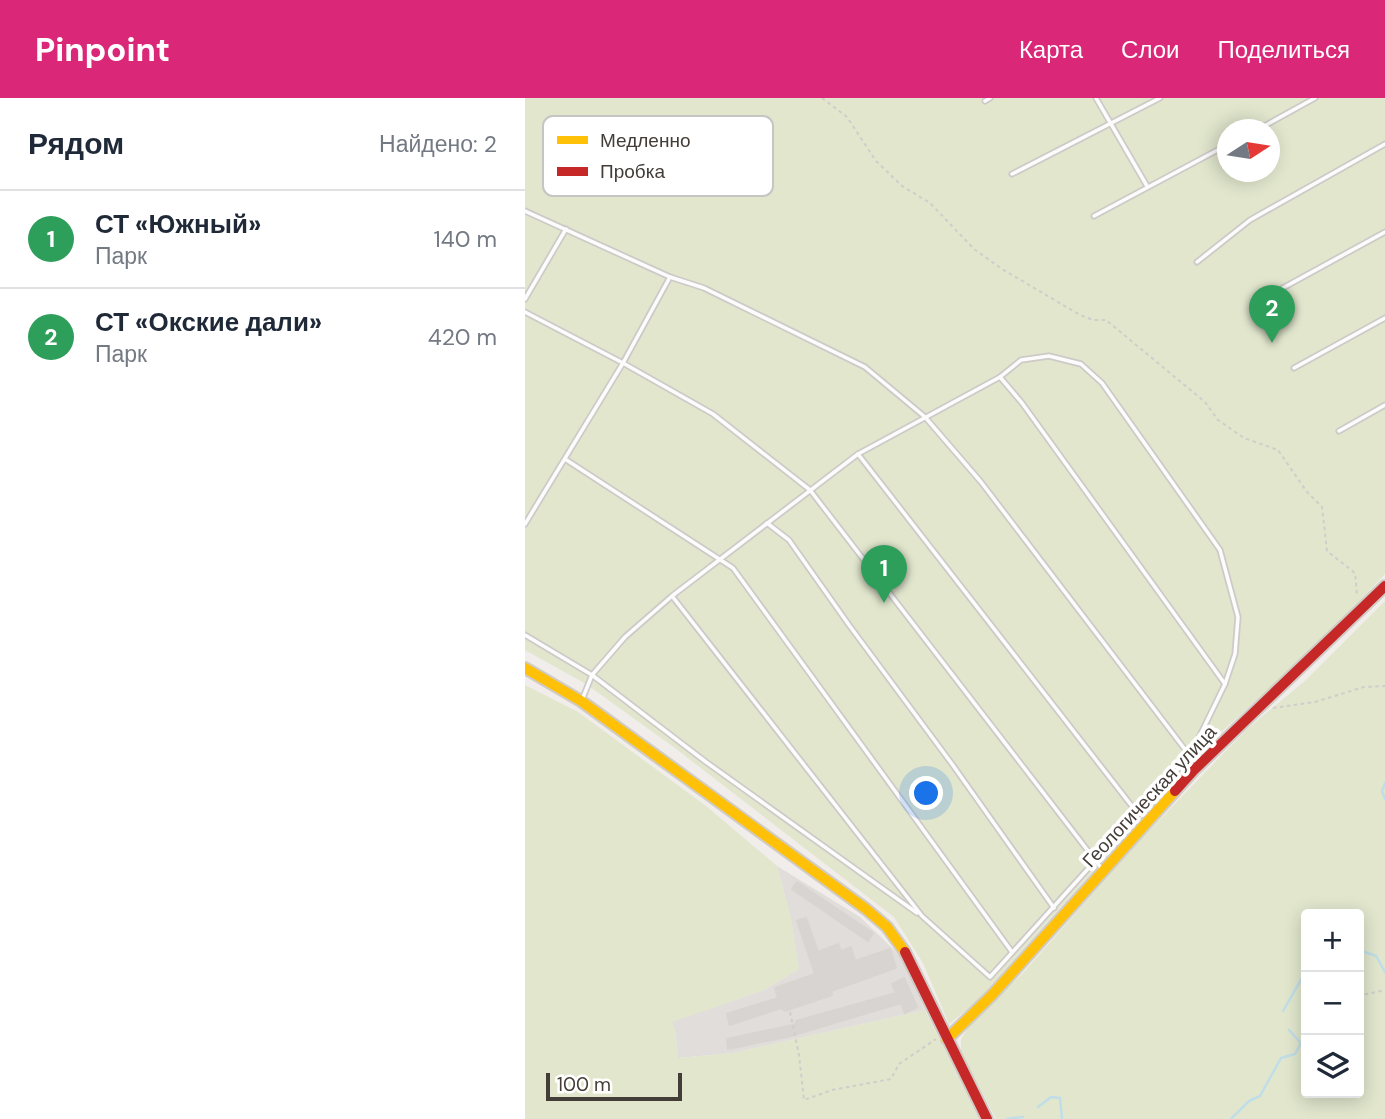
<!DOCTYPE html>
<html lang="ru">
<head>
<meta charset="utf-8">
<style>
	:root { --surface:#fff; --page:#f6f6f7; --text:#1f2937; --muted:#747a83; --line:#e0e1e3; --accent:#db2777 }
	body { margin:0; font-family:"DM Sans",sans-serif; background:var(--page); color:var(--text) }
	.controls { position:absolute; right:21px; bottom:21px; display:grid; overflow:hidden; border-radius:7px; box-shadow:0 4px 18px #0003 }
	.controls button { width:63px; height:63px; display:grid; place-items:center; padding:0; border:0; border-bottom:2px solid var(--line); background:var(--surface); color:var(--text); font:35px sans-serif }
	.compass { position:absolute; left:692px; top:21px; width:63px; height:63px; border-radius:50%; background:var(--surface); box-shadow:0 4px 18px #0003; rotate:78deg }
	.scale { position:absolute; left:21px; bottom:18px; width:136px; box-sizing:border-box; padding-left:7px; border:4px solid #443d37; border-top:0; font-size:19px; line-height:24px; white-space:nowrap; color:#443d37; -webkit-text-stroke:5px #fff; paint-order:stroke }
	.you { position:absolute; left:402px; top:696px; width:24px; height:24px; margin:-18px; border:5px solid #fff; border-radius:50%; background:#1a73e8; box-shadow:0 0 0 10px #1a73e833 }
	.badge { display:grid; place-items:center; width:46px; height:46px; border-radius:50%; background:var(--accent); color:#fff; font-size:23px; font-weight:700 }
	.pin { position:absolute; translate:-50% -58px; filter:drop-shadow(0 2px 4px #0008) }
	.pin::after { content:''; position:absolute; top:37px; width:24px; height:21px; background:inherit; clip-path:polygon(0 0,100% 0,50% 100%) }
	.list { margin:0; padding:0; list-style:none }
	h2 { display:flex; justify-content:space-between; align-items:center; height:91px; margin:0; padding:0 28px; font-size:30px }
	h2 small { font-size:23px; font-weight:400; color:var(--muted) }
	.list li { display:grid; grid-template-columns:46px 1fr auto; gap:21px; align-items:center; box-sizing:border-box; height:98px; padding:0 28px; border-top:2px solid var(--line) }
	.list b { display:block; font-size:26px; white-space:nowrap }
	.list p { margin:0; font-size:23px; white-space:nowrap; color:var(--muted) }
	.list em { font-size:23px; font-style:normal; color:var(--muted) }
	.icon { flex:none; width:38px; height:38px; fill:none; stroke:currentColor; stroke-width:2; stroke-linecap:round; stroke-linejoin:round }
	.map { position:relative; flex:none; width:860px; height:1021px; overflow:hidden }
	header { display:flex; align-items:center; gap:42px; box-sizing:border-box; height:98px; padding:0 35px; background:var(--accent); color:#fff }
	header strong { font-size:33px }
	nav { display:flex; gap:38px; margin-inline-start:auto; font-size:24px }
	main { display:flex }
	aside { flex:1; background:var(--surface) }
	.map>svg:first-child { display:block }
	.industrial { fill:#e1ddda }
	.green { fill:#e1e6cd; fill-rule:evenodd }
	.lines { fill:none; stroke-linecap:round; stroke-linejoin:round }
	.stream { stroke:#c0dee8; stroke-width:2.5 }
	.building { fill:#d8d4d1; stroke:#d8d4d0; stroke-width:2 }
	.lane-casing { stroke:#cdcac8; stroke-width:7 }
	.slow-casing { stroke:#d0cbc5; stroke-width:14 }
	.jam-casing { stroke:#d0cbc5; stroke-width:14 }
	.path { stroke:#d0cdca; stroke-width:2; stroke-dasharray:3.5 3.5; stroke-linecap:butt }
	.lane { stroke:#fdfcfc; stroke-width:3.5 }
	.slow { stroke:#ffc107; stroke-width:10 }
	.jam { stroke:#c62828; stroke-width:10 }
	.labels { text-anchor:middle; stroke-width:7; stroke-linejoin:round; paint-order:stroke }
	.street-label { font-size:19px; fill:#443d37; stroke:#fff }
	.key { fill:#fff; stroke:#c7c5c3; stroke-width:2 }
	.key-label { font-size:19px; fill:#443d37 }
</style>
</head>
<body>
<header>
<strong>Pinpoint</strong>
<nav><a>Карта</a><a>Слои</a><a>Поделиться</a></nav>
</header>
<main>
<aside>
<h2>Рядом<small>Найдено: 2</small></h2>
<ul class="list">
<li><span class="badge" style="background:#2e9e5b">1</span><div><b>СТ «Южный»</b><p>Парк</p></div><em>140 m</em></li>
<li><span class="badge" style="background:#2e9e5b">2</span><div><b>СТ «Окские дали»</b><p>Парк</p></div><em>420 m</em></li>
</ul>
</aside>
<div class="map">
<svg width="860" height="1021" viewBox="0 0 860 1021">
	<rect width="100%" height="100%" fill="#f0edea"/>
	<polygon class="industrial" points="252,768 335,819 363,846 377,860 400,912 208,955 153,960 150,931 146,924 239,892 274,871 266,821"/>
	<g class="green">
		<path d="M0 0H860V476L799 541 673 655 465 888 455 901 424 926 398 865 369 819 150 650 61 586 0 552ZM702 32H744V74H702Z"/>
		<path d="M860 503V1021H471L436 954V941L446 925 499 874 615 742 722 631 780 583ZM781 816H834V995H781Z"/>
		<polygon points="0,587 53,614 181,708 252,768 266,821 274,871 239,892 147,924 150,931 153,960 208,955 400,912 454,1021 0,1021"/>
	</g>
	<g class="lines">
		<g class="stream">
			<polyline points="860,685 857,693 860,701"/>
			<polyline points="834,852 851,858 860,874"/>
			<polyline points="758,913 781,873"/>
			<polyline points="513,1009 526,999 535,1000 537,1021"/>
			<polyline points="482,1021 498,1019"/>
			<polyline points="706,1021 724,1003 735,998 756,960 770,956 776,945 764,932"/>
		</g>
	</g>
	<g class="building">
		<polygon points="272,784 348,835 343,843 267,791"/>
		<polygon points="281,820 293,854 313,846 316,853 326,849 330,863 365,851 371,870 306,893 307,897 260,913 256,910 205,927 202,916 253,900 250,890 290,876 272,823"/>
		<polygon points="379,880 392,909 380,915 376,905 266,938 203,951 202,941 272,926 271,923 371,895 367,886"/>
	</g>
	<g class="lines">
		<defs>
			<g id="lane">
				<polyline points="571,0 622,88"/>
				<polyline points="460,3 465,0"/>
				<polyline points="732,32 790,0"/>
				<polyline points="487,76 635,0"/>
				<polyline points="0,113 145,179 179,190 340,269 400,319 456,384 665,658"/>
				<polyline points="569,118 702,47"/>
				<polyline points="672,164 725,122 860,46"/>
				<polyline points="0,201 41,131"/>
				<polyline points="734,203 860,134"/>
				<polyline points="0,214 98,265 188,316 285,392 577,771"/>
				<polyline points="769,270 860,220"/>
				<polyline points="475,279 497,305 700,586"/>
				<polyline points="814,333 860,307"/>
				<polyline points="333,356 613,716"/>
				<polyline points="40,361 208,470 487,854"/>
				<polyline points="242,425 264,442 324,527 427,666 529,810"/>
				<polyline points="0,426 98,265 145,179"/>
				<polyline points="0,537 67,577 100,539 147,498 333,356 475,279 496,262 524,258 556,266 577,285 695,452 713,519 710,556 700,586 665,658 465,879 397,818 147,498"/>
				<polyline points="57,602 67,577 181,664 392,815"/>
			</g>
			<g id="slow">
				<polyline points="0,570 56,603 341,811 362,829 380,854"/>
				<polyline points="422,941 466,898 650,693"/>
			</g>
			<g id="jam">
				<polyline points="650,693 669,672 860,488"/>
				<polyline points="380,854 462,1021"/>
			</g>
		</defs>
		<use href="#lane" class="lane-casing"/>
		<use href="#slow" class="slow-casing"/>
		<use href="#jam" class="jam-casing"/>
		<g class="path">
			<polyline points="297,0 322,19 351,63 377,88 405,105 449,151 477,171 555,217 568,222 581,222 680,304 693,322 719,340 753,352 782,394 797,409 802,453 830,475 832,498"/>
			<polyline points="748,610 790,604 839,589 860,588"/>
			<polyline points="834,900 837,897 860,892"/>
			<polyline points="265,914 274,957 279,1002 307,992 366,981 374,966 411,941"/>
		</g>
		<use href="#lane" class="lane"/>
		<use href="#slow" class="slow"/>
		<use href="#jam" class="jam"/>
	</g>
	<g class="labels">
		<g class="street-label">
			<text transform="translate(624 698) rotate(-47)" y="7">Геологическая улица</text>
		</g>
	</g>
	<rect x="18" y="18" width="230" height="80" rx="10" class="key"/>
	<rect x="32" y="38" width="31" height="8" fill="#ffc107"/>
	<rect x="32" y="69" width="31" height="9" fill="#c62828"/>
	<g class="key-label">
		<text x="75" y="49">Медленно</text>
		<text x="75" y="80">Пробка</text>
	</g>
</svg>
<div class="controls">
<button>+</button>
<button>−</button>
<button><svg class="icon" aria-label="layers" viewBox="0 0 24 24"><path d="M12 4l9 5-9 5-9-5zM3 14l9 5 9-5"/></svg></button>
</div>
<svg class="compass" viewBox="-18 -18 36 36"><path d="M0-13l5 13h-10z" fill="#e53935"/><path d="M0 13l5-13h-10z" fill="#747a83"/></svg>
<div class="scale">100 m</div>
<div class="you"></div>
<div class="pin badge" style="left:359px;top:505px;background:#2e9e5b">1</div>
<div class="pin badge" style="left:747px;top:245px;background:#2e9e5b">2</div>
</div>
</main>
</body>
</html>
